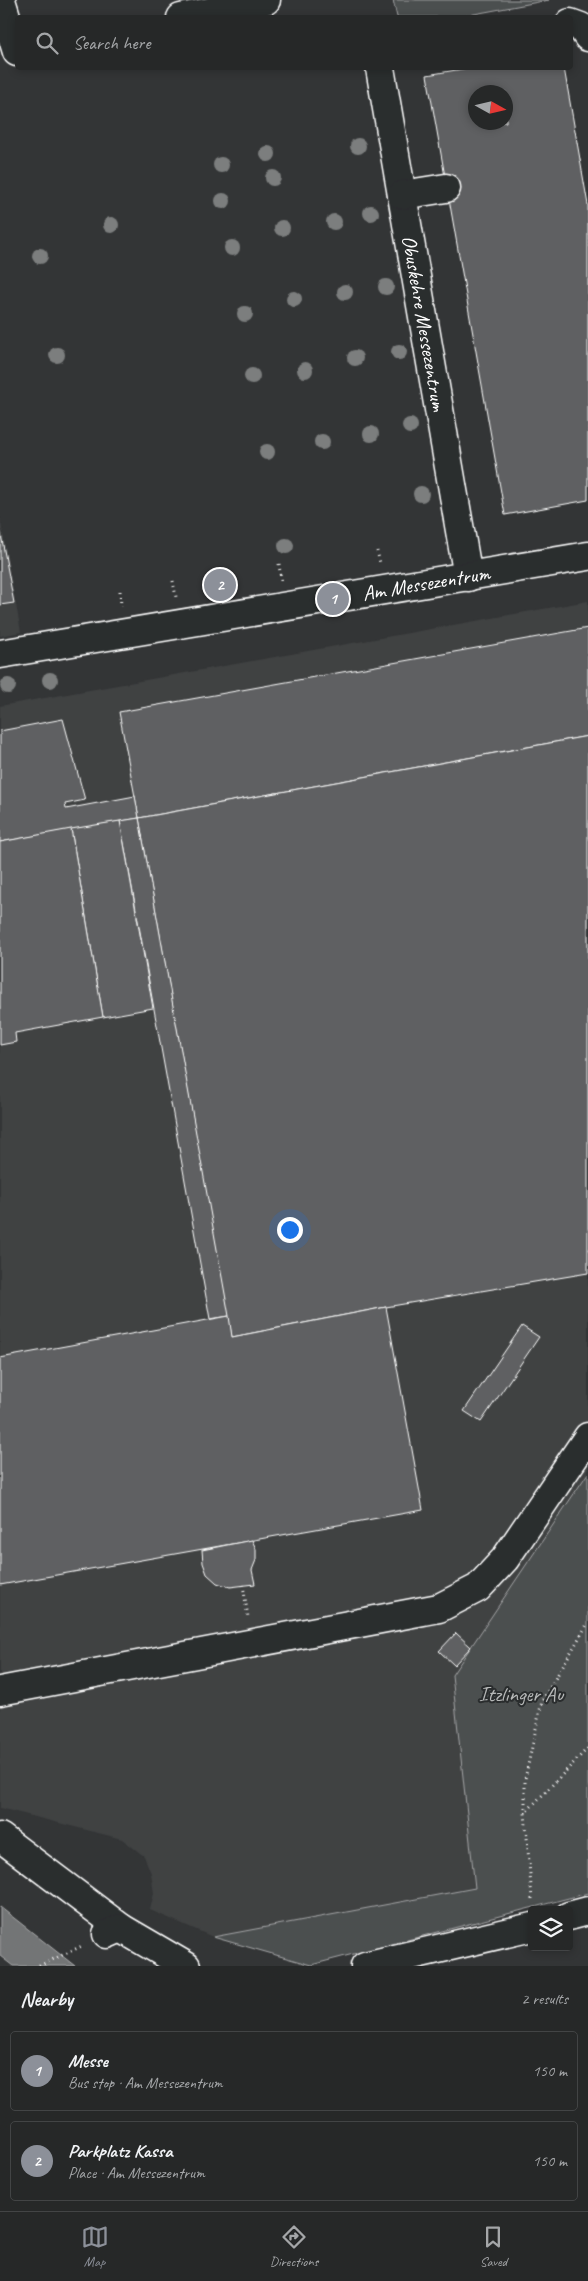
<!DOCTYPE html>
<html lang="en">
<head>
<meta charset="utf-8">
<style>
	:root { --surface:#262828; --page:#323434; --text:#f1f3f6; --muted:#a4a6a8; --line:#424445; --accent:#8c9099 }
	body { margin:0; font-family:Caveat,sans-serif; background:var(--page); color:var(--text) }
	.controls { position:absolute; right:15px; bottom:15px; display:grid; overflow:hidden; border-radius:5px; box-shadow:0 2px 8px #0003 }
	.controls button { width:45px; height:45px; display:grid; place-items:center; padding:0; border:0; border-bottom:1px solid var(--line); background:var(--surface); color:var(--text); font:25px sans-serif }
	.compass { position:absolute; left:468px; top:85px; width:45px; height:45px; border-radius:50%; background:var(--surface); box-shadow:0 2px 8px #0003; rotate:98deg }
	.you { position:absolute; left:289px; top:1229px; width:18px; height:18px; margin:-12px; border:4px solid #fff; border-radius:50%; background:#1a73e8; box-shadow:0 0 0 8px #1a73e833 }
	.badge { display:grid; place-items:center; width:32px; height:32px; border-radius:50%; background:var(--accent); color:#fff; font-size:16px; font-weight:700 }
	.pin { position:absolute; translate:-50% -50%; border:2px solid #fff; box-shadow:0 1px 5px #0006 }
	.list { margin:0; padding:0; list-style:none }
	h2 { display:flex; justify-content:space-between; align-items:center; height:65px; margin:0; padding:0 20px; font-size:21px }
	h2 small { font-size:16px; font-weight:400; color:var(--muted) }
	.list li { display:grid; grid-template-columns:32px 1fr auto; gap:15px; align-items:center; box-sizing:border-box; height:80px; margin:0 10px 10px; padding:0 10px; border:1px solid var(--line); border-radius:5px }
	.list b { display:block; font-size:19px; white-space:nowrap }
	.list p { margin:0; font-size:16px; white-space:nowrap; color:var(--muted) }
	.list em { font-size:16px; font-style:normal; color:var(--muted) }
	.icon { flex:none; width:28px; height:28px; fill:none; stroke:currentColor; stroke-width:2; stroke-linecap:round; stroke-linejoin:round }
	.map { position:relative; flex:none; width:588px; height:1966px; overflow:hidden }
	.search { position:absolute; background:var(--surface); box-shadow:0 2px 8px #0003; left:15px; right:15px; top:15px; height:55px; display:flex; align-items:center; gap:12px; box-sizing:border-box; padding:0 18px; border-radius:5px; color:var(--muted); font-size:19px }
	.sheet { height:245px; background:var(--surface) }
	nav { display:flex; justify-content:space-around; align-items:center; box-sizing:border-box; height:70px; border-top:1px solid var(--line); background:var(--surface); font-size:14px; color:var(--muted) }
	nav a { display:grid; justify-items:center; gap:2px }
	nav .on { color:var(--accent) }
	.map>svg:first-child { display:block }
	.built { fill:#404243 }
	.green { fill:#4c4f50; stroke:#a6a7a8 }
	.water { fill:#737576; stroke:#abacad }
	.building { fill:#5f6162; stroke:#fff; fill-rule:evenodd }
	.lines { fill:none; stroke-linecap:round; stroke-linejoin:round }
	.minor-casing { stroke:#fff; stroke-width:31 }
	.path { stroke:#fff; stroke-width:3; stroke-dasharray:1 4; stroke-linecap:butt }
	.minor { stroke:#2a2d2e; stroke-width:28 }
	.tree { fill:#7c7e7e }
	.labels { text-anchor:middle; stroke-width:4; stroke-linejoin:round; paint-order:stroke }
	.street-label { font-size:21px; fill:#fff; stroke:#2a2d2e }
	.park-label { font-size:21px; fill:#b7b9b9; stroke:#2a2d2e }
</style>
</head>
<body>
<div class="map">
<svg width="588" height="1966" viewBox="0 0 588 1966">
	<rect width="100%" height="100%" fill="#333536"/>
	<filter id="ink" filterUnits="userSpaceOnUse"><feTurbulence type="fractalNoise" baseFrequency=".02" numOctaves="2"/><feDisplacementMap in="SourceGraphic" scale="10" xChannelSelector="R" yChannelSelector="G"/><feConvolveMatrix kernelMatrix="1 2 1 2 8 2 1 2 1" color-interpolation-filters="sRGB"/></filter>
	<g filter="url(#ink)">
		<g class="built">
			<polygon points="0,518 21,632 0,636"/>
			<polygon points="588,601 588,1473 452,1675 475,1888 213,1937 150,1910 154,1893 151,1873 144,1856 122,1839 0,1808 0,706"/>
		</g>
		<g class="green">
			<polygon points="393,0 549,0 458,17 397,17"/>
			<polygon points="588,1473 588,1893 311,1965 213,1937 475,1888 452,1675"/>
		</g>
		<polygon class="water" points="0,1907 75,1966 13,1966 0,1956"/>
		<g class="building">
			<path d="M468 68H564L588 205V500L505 515 427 75ZM476 92H506V122H476Z"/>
			<polygon points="0,529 14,603 0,605"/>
			<polygon points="228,579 230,589 212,592 210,581"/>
			<polygon points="588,628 588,736 139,818 119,712"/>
			<polygon points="63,719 85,800 65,804 66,809 135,796 139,818 0,842 0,731"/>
			<polygon points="588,736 588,1273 386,1307 232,1337 139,818"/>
			<polygon points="139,818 229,1316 210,1319 120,821"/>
			<polygon points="120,821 153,1008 103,1017 71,829"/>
			<polygon points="71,829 103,1017 15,1033 16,1042 0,1045 0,842"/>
			<polygon points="386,1307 423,1510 0,1585 0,1358 229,1316 232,1337"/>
			<polygon points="522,1326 539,1337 481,1422 464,1411"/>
			<polygon points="252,1540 256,1549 256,1560 252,1570 255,1584 230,1587 217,1583 207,1574 203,1563 202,1550"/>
			<polygon points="456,1633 471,1647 454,1665 439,1651"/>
		</g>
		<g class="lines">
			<defs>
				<g id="minor">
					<polyline points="1,0 17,52"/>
					<polyline points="181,18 266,0"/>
					<polyline points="570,23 581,27 588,37"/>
					<path id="s1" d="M380 68 468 577"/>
					<polyline points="402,195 446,188"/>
					<path id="s2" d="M0 654 588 556"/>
					<polyline points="0,1691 439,1608 478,1588 505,1559 588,1437"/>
					<polyline points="0,1837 121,1928"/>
					<polyline points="569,1916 588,1911"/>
					<polyline points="107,1934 121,1928 186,1966"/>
					<polyline points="365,1966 532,1927"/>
				</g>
			</defs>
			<use href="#minor" class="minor-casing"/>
			<g class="path">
				<polyline points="377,551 380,563"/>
				<polyline points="279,564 281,580"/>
				<polyline points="173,581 176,597"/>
				<polyline points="120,591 121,606"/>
				<polyline points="243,1585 248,1617"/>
				<polyline points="525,1813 525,1779 542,1701 588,1623"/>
				<polyline points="532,1899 525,1813 588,1748"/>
				<polyline points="39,1966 84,1945"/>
			</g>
			<use href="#minor" class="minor"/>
		</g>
		<g class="tree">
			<circle cx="358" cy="146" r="8"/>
			<circle cx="268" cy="154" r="8"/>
			<circle cx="221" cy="165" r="8"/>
			<circle cx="273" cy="178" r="8"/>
			<circle cx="223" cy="201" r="8"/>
			<circle cx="371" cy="213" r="8"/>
			<circle cx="334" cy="222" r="8"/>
			<circle cx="111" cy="225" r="8"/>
			<circle cx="282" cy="228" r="8"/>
			<circle cx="232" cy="248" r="8"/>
			<circle cx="40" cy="256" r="8"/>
			<circle cx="386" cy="287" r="8"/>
			<circle cx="345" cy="292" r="8"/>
			<circle cx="294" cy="299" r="8"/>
			<circle cx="245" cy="314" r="8"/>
			<circle cx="399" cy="352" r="8"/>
			<circle cx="57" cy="355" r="8"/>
			<circle cx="355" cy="358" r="8"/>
			<circle cx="305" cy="370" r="8"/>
			<circle cx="252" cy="376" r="8"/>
			<circle cx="410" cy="426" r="8"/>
			<circle cx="371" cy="434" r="8"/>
			<circle cx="322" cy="442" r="8"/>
			<circle cx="267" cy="452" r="8"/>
			<circle cx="421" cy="494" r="8"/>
			<circle cx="286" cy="546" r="8"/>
			<circle cx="50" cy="680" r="8"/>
			<circle cx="8" cy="686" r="8"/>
		</g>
	</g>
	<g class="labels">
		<g class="street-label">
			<text dy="7" stroke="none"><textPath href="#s1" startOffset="259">Obuskehre Messezentrum</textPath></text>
			<text dy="7" stroke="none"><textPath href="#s2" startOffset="432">Am Messezentrum</textPath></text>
		</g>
		<g class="park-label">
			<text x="521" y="1701">Itzlinger Au</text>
		</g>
	</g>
</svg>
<div class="controls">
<button><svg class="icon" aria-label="layers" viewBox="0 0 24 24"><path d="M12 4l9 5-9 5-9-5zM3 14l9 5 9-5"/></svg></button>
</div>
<svg class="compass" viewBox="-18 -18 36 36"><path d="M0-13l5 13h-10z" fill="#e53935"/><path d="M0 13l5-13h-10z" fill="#a4a6a8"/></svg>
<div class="you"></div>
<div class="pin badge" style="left:333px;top:599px">1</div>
<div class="pin badge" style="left:220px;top:585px">2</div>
<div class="search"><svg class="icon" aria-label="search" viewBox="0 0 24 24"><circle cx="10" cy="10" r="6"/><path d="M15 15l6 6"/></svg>Search here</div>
</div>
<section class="sheet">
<h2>Nearby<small>2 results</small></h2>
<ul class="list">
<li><span class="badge">1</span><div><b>Messe</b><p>Bus stop · Am Messezentrum</p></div><em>150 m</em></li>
<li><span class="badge">2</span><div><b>Parkplatz Kassa</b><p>Place · Am Messezentrum</p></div><em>150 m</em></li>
</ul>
</section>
<nav>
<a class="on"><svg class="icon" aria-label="map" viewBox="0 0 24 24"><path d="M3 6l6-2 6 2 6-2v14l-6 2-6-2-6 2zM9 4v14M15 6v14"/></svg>Map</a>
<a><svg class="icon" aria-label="directions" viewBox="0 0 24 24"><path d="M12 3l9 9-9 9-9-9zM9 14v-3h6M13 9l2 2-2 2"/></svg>Directions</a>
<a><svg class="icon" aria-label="saved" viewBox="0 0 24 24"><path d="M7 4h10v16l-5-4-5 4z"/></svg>Saved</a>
</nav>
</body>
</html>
